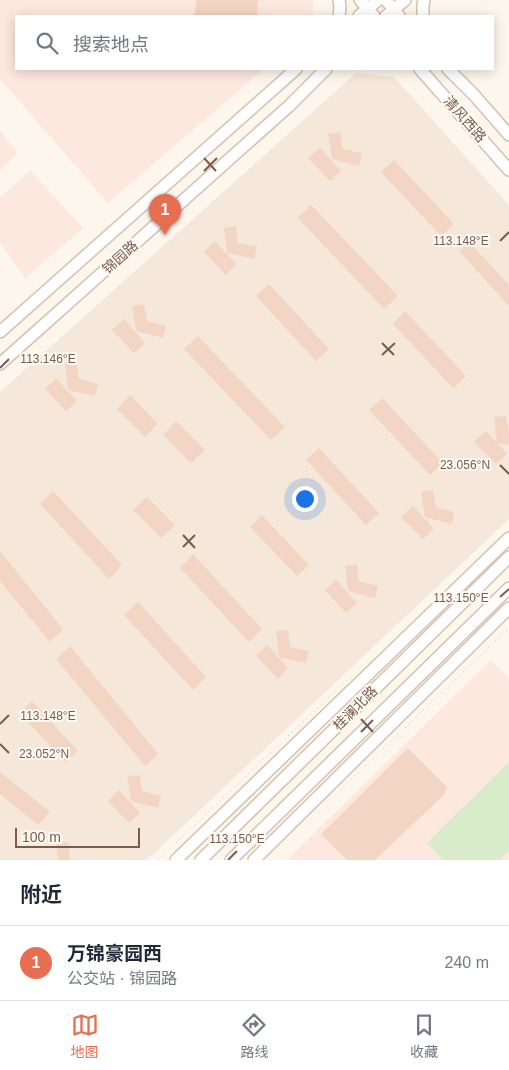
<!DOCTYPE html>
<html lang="zh">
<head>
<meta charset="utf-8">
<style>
	:root { --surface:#fff; --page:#f2f2f3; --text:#1f2937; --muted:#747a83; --line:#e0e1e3; --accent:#e76f51 }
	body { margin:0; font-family:Arial,"Noto Sans SC",sans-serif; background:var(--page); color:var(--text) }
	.scale { position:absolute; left:15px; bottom:12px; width:125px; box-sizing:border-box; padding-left:5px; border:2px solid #7a5c4d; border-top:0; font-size:14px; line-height:18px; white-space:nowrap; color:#7a5c4d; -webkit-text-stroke:4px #fffaf3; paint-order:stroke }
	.you { position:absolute; left:304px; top:498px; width:18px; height:18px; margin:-12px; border:4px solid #fff; border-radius:50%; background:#1a73e8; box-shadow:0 0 0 8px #1a73e833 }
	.badge { display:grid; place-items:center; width:32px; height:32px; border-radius:50%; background:var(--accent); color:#fff; font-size:16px; font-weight:700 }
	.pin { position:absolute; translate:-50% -41px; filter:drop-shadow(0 1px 2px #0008) }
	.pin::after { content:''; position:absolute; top:26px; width:18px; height:15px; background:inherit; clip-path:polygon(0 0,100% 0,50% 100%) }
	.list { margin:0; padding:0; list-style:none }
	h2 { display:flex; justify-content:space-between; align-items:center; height:65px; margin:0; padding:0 20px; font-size:21px }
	h2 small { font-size:16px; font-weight:400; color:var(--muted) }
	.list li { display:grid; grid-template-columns:32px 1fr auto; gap:15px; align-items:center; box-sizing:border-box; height:75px; padding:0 20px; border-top:1px solid var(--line) }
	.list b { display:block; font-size:19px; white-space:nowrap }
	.list p { margin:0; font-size:16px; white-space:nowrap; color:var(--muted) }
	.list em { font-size:16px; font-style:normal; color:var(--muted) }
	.icon { flex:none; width:28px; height:28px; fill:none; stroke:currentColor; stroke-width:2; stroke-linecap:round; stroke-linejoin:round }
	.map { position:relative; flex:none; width:509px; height:860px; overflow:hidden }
	.search { position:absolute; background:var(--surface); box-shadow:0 2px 12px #0003; left:15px; right:15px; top:15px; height:55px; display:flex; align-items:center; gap:12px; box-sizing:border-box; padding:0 18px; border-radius:0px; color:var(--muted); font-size:19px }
	.sheet { height:140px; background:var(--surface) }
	nav { display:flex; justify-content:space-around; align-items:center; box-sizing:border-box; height:70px; border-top:1px solid var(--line); background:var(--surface); font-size:14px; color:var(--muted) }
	nav a { display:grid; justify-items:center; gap:2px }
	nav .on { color:var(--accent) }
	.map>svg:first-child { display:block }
	.residential { fill:#f5e8da }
	.commercial { fill:#fde8e0 }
	.green { fill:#d8ecc9 }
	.building { fill:#f3d5c3 }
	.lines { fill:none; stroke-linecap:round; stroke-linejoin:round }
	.secondary-casing { stroke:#d6c0b0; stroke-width:14 }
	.path { stroke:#d9b8a5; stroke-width:1; stroke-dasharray:1 4; stroke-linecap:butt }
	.secondary { stroke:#fff; stroke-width:11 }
	.ticks { fill:none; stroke:#7a5c4d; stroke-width:2 }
	.labels { text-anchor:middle; stroke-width:4; stroke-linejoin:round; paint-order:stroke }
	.street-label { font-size:14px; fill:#7a5c4d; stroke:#fffaf3 }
	.ticks-label { font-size:12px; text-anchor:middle; fill:#7a5c4d; stroke:#fffaf3; stroke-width:4; stroke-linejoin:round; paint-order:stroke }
</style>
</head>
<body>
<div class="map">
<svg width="509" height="860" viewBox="0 0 509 860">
	<rect width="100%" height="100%" fill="#fdf6ec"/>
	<polygon class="residential" points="356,73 394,77 509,205 509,519 147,860 0,860 0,392"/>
	<g class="commercial">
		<polygon points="0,0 313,0 313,16 16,16 16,69 264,69 108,203 0,79"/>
		<polygon points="0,131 18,153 0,171"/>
		<polygon points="30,170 83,228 25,278 0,242 0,198"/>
		<polygon points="491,660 509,678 509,860 287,860"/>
	</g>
	<polygon class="green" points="509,762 509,851 499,860 443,860 427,843"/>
	<g class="building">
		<polygon points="196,0 258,0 257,16 195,16"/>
		<polygon points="340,132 343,149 362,153 359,166 332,159 328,134"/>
		<polygon points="320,148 341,171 330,181 308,158"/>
		<polygon points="394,160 454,224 441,236 381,172"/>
		<polygon points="311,205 398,296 384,309 298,218"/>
		<polygon points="236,226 238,243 257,247 254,259 227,253 224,228"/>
		<polygon points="215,241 236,264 226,275 204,252"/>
		<polygon points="469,242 509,285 509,306 459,251"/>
		<polygon points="269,284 329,349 316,361 256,296"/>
		<polygon points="144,304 147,321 166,326 163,338 136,331 132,306"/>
		<polygon points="405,311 466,376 453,388 393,324"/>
		<polygon points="124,319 145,343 134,353 112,330"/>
		<polygon points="198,336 285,427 271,440 184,349"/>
		<polygon points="77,363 79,379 98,384 95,396 68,390 65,364"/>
		<polygon points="56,378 77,401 66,411 45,389"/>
		<polygon points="130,395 158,424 145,437 117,409"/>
		<polygon points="382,398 443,463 430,475 369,410"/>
		<polygon points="506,416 509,432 509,445 497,443 494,417"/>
		<polygon points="176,421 205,450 191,463 163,435"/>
		<polygon points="486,431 507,454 496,464 474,442"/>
		<polygon points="319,448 379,513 366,525 306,460"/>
		<polygon points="433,490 436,507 454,512 452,524 425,517 421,492"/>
		<polygon points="53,491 122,565 109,579 40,504"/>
		<polygon points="147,497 175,525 161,538 133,510"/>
		<polygon points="413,506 434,529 423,539 401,517"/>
		<polygon points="262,515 309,565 297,576 250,527"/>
		<polygon points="0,551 63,629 50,642 0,581"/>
		<polygon points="193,554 262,629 249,642 180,568"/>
		<polygon points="357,564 359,581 378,586 375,598 348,591 345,566"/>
		<polygon points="336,580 357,603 346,613 325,590"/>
		<polygon points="138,602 206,677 193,690 124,615"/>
		<polygon points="288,630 290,647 309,651 306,663 279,657 276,631"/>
		<polygon points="267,645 288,668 278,679 256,656"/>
		<polygon points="70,646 158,754 145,766 56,659"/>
		<polygon points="32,701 78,751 66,762 19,713"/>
		<polygon points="408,748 447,787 444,795 375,860 347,860 321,834"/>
		<polygon points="0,772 50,812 38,825 0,794"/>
		<polygon points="140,775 142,791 161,796 158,808 131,801 127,776"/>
		<polygon points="119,790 140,813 129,823 108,801"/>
		<polygon points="68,842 70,860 58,860 56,844"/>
	</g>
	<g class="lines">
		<defs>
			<g id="secondary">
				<polyline points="360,0 374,16"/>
				<polyline points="386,0 399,16"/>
				<polyline points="339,16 340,7 339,0"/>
				<polyline points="359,16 378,0"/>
				<polyline points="386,16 405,0"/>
				<polyline points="423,16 423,5 424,0"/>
				<polyline points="420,69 509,170"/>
				<polyline points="448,69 475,96 509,135"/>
				<polyline points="0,332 296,69"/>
				<polyline points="0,364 289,106 326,69"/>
				<polyline points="176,860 509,538"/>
				<polyline points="201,860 509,557"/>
				<polyline points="231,860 509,588"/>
				<polyline points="254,860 509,608"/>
			</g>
		</defs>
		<use href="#secondary" class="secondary-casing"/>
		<g class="path">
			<polyline points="340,790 509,628"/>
			<polyline points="158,860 349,678"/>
		</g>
		<use href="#secondary" class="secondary"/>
	</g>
	<path class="ticks" d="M204 158 216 171M204 171 217 158M500 241 509 232M382 343 394 355M382 355 395 343M0 368 9 359M500 465 509 474M183 535 195 548M183 547 195 535M500 597 509 589M361 719 373 732M0 724 9 715M361 732 373 720M0 744 9 753M228 860 237 851"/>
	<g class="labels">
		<g class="street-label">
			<text transform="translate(465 119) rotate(49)" y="5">清风西路</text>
			<text transform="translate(120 257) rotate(-42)" y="5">锦园路</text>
			<text transform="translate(355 708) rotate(-45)" y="5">桂澜北路</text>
		</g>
	</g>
	<g class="ticks-label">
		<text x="461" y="245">113.148°E</text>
		<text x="48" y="363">113.146°E</text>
		<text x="465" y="469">23.056°N</text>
		<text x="461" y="602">113.150°E</text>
		<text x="48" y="720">113.148°E</text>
		<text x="44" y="758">23.052°N</text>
		<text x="237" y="843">113.150°E</text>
	</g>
</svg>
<div class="scale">100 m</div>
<div class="you"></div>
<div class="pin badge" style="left:165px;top:235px">1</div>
<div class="search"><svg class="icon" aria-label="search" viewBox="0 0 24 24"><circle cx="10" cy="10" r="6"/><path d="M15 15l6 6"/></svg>搜索地点</div>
</div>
<section class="sheet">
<h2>附近<small></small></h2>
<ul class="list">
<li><span class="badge">1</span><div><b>万锦豪园西</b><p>公交站 · 锦园路</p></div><em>240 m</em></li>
</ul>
</section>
<nav>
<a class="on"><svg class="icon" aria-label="map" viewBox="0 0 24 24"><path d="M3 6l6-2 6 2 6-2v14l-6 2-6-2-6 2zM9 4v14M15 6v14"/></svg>地图</a>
<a><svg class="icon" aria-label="directions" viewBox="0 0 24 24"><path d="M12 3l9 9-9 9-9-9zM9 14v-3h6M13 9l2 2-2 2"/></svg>路线</a>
<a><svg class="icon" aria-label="saved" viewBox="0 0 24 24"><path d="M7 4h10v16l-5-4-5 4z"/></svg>收藏</a>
</nav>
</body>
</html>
